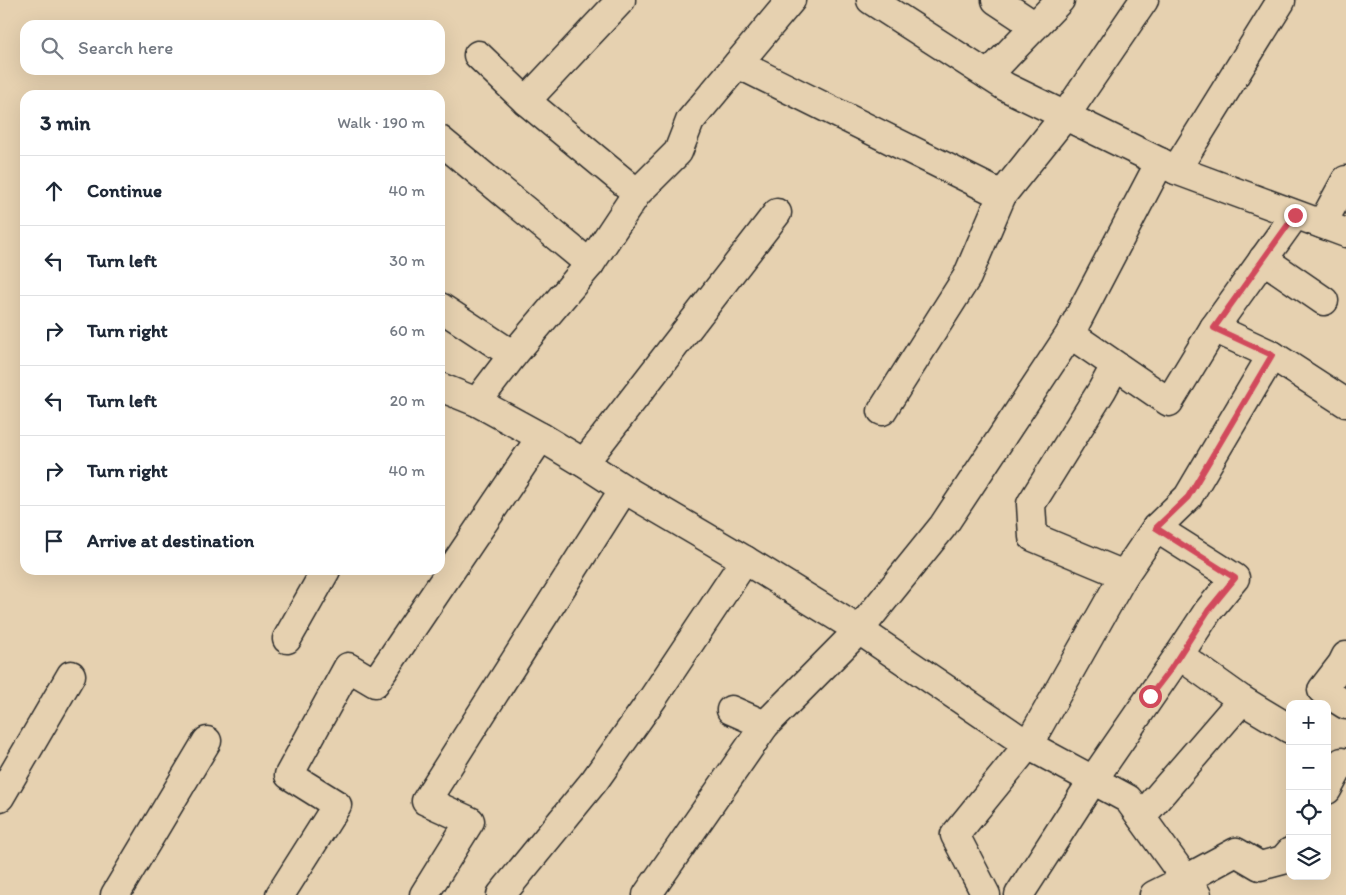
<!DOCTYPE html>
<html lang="en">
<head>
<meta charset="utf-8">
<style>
	:root { --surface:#fff; --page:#f2f2f3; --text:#1f2937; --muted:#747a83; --line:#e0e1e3 }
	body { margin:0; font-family:Itim,sans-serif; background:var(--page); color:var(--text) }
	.controls { position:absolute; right:15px; bottom:15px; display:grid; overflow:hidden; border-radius:10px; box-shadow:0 5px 20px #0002 }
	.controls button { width:45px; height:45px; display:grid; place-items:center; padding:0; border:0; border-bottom:1px solid var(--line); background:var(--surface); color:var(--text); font:25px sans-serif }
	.stop { position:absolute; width:15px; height:15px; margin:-11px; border:4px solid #d1495b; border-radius:50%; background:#fff }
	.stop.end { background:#d1495b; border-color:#fff; box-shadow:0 1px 5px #0008 }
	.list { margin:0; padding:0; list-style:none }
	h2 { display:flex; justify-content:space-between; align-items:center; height:65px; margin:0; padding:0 20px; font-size:21px }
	h2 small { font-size:16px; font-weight:400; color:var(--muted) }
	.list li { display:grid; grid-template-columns:32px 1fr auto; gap:15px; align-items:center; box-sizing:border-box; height:70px; padding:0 20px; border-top:1px solid var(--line) }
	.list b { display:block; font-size:19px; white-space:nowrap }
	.list em { font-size:16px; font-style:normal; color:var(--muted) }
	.icon { flex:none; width:28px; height:28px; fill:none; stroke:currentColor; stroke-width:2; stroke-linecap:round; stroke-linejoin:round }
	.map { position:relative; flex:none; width:1346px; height:895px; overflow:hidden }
	.search { position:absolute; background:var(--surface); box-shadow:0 5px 20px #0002; left:20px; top:20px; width:425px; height:55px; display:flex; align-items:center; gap:12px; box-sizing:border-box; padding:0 18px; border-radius:15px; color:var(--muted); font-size:19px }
	.panel { position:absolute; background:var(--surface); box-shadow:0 5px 20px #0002; left:20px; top:90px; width:425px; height:485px; border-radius:15px }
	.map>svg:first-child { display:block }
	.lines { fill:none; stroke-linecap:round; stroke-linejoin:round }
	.minor-casing { stroke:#2b2b2b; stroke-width:31 }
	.minor { stroke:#e6d1b0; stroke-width:28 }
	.route { stroke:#d1495b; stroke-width:6 }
</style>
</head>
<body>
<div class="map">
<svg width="1346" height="895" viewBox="0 0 1346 895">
	<rect width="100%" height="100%" fill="#e6d1b0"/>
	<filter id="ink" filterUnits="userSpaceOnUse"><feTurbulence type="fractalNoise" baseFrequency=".02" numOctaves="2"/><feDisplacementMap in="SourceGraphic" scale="10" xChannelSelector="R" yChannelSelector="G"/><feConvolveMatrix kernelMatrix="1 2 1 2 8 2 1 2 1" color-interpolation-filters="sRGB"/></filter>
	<g filter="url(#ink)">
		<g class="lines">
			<defs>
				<g id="minor">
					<polyline points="871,0 1006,87 1160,162 1176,170 1346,233"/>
					<polyline points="996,0 1035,26"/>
					<polyline points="478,55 526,101 637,193"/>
					<polyline points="738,64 1002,195"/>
					<polyline points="988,75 1060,0"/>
					<polyline points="526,101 621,0"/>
					<polyline points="440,140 590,264"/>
					<polyline points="1176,170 1281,1"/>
					<polyline points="1322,224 1346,180"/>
					<polyline points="1263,259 1324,301"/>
					<polyline points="440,307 513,355"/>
					<polyline points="1214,328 1272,355 1346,403"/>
					<polyline points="1070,334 1160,162"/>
					<polyline points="1115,366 1102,390 1031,504 1033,537 1124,575"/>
					<polyline points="440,387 477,402 541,437 584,463 624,489 745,560 859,630 1028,745 1128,799 1197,895"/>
					<polyline points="477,402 513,355 590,264 637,193 678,152 690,121 791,0"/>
					<polyline points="882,411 967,277 1002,195 1065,116 1144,0"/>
					<polyline points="584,463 777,213"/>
					<polyline points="1156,528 1235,578 1208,611 1179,655 1242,700 1290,729"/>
					<polyline points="287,639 326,570"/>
					<polyline points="1346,656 1342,664 1322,690 1346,705"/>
					<polyline points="731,710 765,725"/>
					<polyline points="1327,790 1342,762"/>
					<polyline points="0,797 71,675"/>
					<polyline points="1141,817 1242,700"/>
					<polyline points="115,895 207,741"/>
					<polyline points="280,895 337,805 289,775 348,667 375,683 541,437"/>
					<polyline points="424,895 470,821 426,801 624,489"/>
					<polyline points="501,895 595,780 653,698 745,560"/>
					<polyline points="647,895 765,725 859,630 943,526 1070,334 1169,402 1214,328 1295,215"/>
					<polyline points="986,895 955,835 1028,745 1124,575 1156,528 1188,497 1272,355"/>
					<polyline points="1019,895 1093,780 1179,655"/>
					<polyline points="1154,895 1186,879 1236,852 1260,866 1283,860 1290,852"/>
				</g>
			</defs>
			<use href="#minor" class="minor-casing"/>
			<use href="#minor" class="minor"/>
		</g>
	</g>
	<g class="lines" filter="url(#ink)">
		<polyline class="route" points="1150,696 1170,670 1208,611 1235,578 1156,528 1188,497 1272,355 1214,328 1295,215"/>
	</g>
</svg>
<div class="controls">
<button>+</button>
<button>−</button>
<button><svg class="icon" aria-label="locate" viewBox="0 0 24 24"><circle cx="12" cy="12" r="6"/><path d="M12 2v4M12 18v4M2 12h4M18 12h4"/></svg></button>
<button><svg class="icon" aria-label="layers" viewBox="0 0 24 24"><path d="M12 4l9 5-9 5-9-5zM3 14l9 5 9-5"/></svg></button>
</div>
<div class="stop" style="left:1150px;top:696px"></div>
<div class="stop end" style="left:1295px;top:215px"></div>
<div class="search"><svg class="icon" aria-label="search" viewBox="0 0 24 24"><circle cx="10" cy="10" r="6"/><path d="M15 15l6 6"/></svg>Search here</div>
<section class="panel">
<h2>3 min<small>Walk · 190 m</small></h2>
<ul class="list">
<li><svg class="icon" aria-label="ahead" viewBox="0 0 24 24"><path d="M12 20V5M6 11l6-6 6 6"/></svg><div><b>Continue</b></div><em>40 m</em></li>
<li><svg class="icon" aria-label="left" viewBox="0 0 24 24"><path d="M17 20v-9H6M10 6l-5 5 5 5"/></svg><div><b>Turn left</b></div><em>30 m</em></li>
<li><svg class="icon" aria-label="right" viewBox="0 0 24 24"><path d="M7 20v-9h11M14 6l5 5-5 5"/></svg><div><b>Turn right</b></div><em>60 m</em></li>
<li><svg class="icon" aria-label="left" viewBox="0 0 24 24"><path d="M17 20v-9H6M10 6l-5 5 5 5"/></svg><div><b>Turn left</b></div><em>20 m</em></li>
<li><svg class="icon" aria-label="right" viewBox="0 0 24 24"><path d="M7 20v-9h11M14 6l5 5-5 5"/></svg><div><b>Turn right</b></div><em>40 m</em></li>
<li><svg class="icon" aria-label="arrive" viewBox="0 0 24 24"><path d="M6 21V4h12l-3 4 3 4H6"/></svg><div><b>Arrive at destination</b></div></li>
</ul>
</section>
</div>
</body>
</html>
